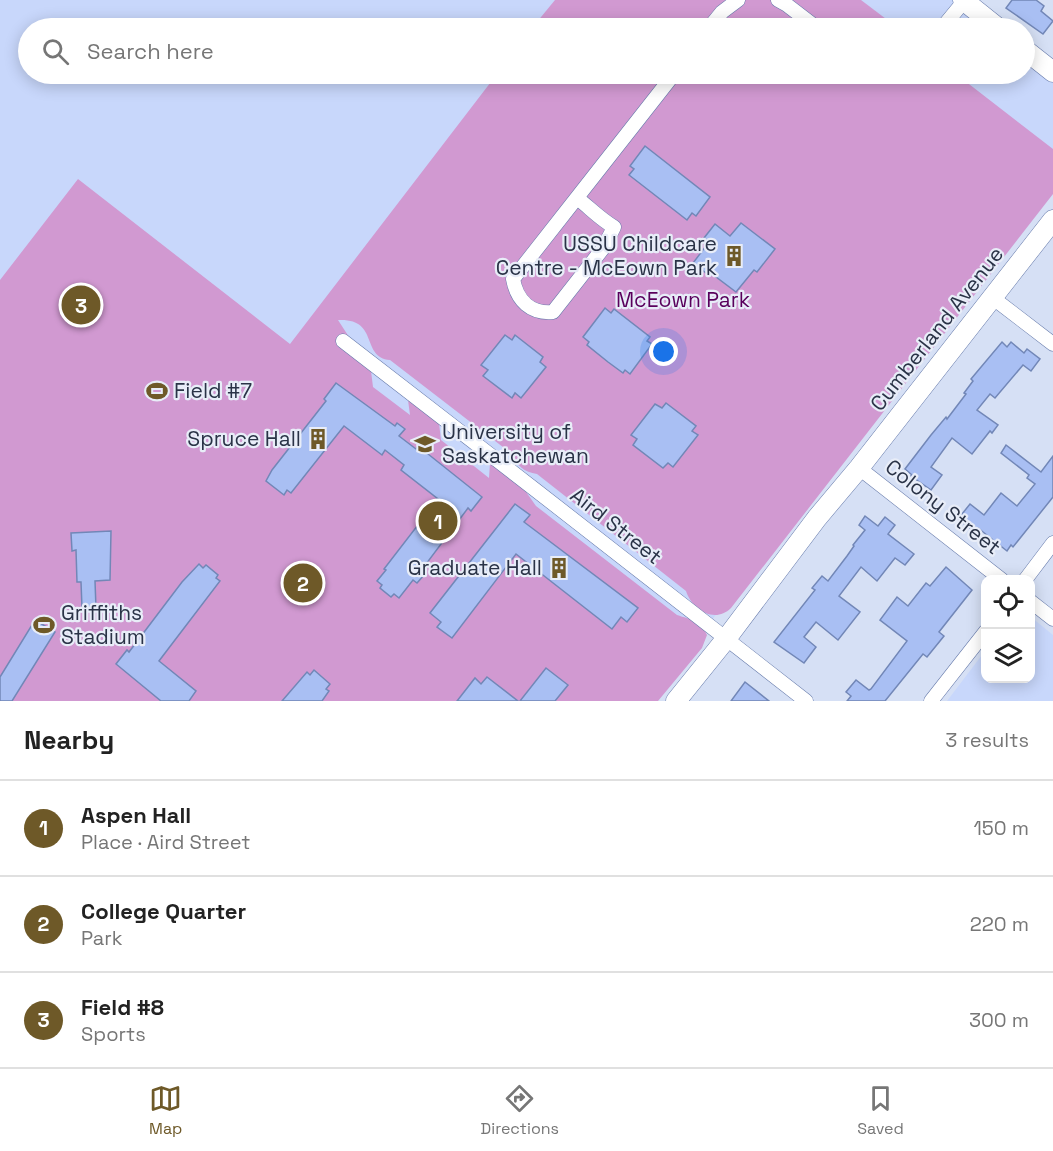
<!DOCTYPE html>
<html lang="en">
<head>
<meta charset="utf-8">
<style>
	:root { --surface:#fff; --page:#f2f2f2; --text:#222; --muted:#767676; --line:#e0e0e0; --accent:#6e5928 }
	body { margin:0; font-family:"Space Grotesk",sans-serif; background:var(--page); color:var(--text) }
	.controls { position:absolute; right:18px; bottom:18px; display:grid; overflow:hidden; border-radius:12px; box-shadow:0 3px 15px #0003 }
	.controls button { width:54px; height:54px; display:grid; place-items:center; padding:0; border:0; border-bottom:2px solid var(--line); background:var(--surface); color:var(--text); font:30px sans-serif }
	.you { position:absolute; left:664px; top:352px; width:21px; height:21px; margin:-15px; border:4px solid #fff; border-radius:50%; background:#1a73e8; box-shadow:0 0 0 9px #1a73e833 }
	.badge { display:grid; place-items:center; width:39px; height:39px; border-radius:50%; background:var(--accent); color:#fff; font-size:20px; font-weight:700 }
	.pin { position:absolute; translate:-50% -50%; border:3px solid #fff; box-shadow:0 2px 6px #0006 }
	.list { margin:0; padding:0; list-style:none }
	h2 { display:flex; justify-content:space-between; align-items:center; height:78px; margin:0; padding:0 24px; font-size:26px }
	h2 small { font-size:20px; font-weight:400; color:var(--muted) }
	.list li { display:grid; grid-template-columns:39px 1fr auto; gap:18px; align-items:center; box-sizing:border-box; height:96px; padding:0 24px; border-top:2px solid var(--line) }
	.list b { display:block; font-size:22px; white-space:nowrap }
	.list p { margin:0; font-size:20px; white-space:nowrap; color:var(--muted) }
	.list em { font-size:20px; font-style:normal; color:var(--muted) }
	.icon { flex:none; width:33px; height:33px; fill:none; stroke:currentColor; stroke-width:2; stroke-linecap:round; stroke-linejoin:round }
	.map { position:relative; flex:none; width:1053px; height:701px; overflow:hidden }
	.search { position:absolute; background:var(--surface); box-shadow:0 3px 15px #0003; left:18px; right:18px; top:18px; height:66px; display:flex; align-items:center; gap:15px; box-sizing:border-box; padding:0 21px; border-radius:33px; color:var(--muted); font-size:22px }
	.sheet { height:366px; background:var(--surface) }
	nav { display:flex; justify-content:space-around; align-items:center; box-sizing:border-box; height:84px; border-top:2px solid var(--line); background:var(--surface); font-size:16px; color:var(--muted) }
	nav a { display:grid; justify-items:center; gap:3px }
	nav .on { color:var(--accent) }
	.map>svg:first-child { display:block }
	.built { fill:#c8d7fb }
	.green { fill:#d199d1 }
	.building { fill:#a9bff3; stroke:#7287b7; stroke-width:1.5 }
	.lines { fill:none; stroke-linecap:round; stroke-linejoin:round }
	.street-casing { stroke:#677bab; stroke-width:15 }
	.secondary-casing { stroke:#677bab; stroke-width:21 }
	.street { stroke:#fff; stroke-width:14 }
	.secondary { stroke:#fff; stroke-width:20 }
	.labels { text-anchor:middle; stroke-width:4.5; stroke-linejoin:round; paint-order:stroke }
	.poi-label { font-size:21px; fill:#2a3347; stroke:#e8edf8; text-anchor:end }
	.park-label { font-size:21px; fill:#59005c; stroke:#e8edf8 }
	.street-label { font-size:21px; fill:#2a3347; stroke:#e8edf8 }
</style>
</head>
<body>
<div class="map">
<svg width="1053" height="701" viewBox="0 0 1053 701">
	<rect width="100%" height="100%" fill="#d6e0f5"/>
	<g class="built">
		<polygon points="0,0 963,0 995,28 28,28 28,74 1024,74 1025,54 1053,80 1053,187 648,701 0,701"/>
		<polygon points="1031,617 1053,635 1053,701 947,701 985,651 986,678 1030,678"/>
	</g>
	<g class="green">
		<polygon points="555,0 861,0 898,28 532,28"/>
		<path d="M497 74H956L1053 149V194L731 608C715 624 692 610 686 591L537 474C524 472 517 466 512 454L390 360C360 357 380 318 338 320L371 371 373 387 410 415 408 400 439 423 441 440 489 478 490 463 524 489 536 506 677 615C691 620 700 619 707 635L702 648 658 701H0V280L78 179 290 344Z"/>
	</g>
	<g class="building">
		<polygon points="1012,0 1036,0 1044,6 1041,11 1053,21 1043,34 1006,8"/>
		<polygon points="645,146 710,197 696,216 692,213 687,220 629,175 634,169 630,166"/>
		<polygon points="741,223 775,249 757,272 754,270 736,292 712,274 710,276 693,263 709,242 704,238 715,224 730,236"/>
		<polygon points="605,308 611,313 614,309 650,337 647,341 652,344 630,374 625,370 623,373 608,362 587,345 589,342 583,337"/>
		<polygon points="505,335 512,340 515,335 543,357 540,362 546,367 521,398 515,393 512,398 483,376 488,370 481,365"/>
		<polygon points="1002,342 1007,347 1011,342 1024,353 1027,349 1040,359 1031,371 1023,365 995,398 990,394 977,410 998,425 992,433 990,431 972,454 952,438 931,467 942,475 931,490 911,476 912,475 905,469 931,435 946,417 947,419 966,394 964,393 973,381 971,379"/>
		<polygon points="336,383 395,426 397,423 405,429 399,436 416,449 418,446 482,497 471,511 468,508 420,572 424,575 417,583 413,580 399,598 394,594 391,597 380,588 382,585 377,581 386,570 384,569 438,499 401,470 404,465 385,450 382,455 344,426 291,493 287,490 284,495 266,481 272,470 326,401 324,399"/>
		<polygon points="666,403 696,426 692,431 698,435 673,467 668,463 663,468 633,445 637,439 631,435 655,404 662,408"/>
		<polygon points="1006,445 1041,472 1053,456 1053,497 1013,547 1011,545 1007,551 978,528 975,532 958,519 970,504 984,515 1001,493 1017,506 1035,484 1027,478 1029,475 1001,453"/>
		<polygon points="515,504 530,515 524,522 638,608 627,622 621,617 612,629 516,554 452,638 437,627 441,622 430,613"/>
		<polygon points="865,516 878,526 885,517 895,525 888,534 914,554 905,565 895,558 877,581 861,567 839,596 860,612 838,640 816,622 804,637 816,647 804,663 774,642 815,590 812,588 822,576 828,581 847,556 854,546 853,545 865,530 859,525"/>
		<polygon points="111,531 110,580 95,581 96,608 82,608 81,582 77,582 76,550 72,551 71,533"/>
		<polygon points="199,564 203,568 206,565 218,575 216,578 220,581 159,661 196,691 189,701 161,701 116,664 127,650 129,652 182,582"/>
		<polygon points="946,567 972,590 939,632 944,636 927,657 923,654 885,701 847,701 851,696 846,692 856,680 869,690 871,689 907,641 880,620 897,597 908,606 926,583 930,586"/>
		<polygon points="35,620 55,632 12,701 0,701 0,677"/>
		<polygon points="546,668 568,685 555,701 520,701"/>
		<polygon points="314,670 330,684 326,689 329,691 322,701 282,701 307,672 310,675"/>
		<polygon points="487,677 518,701 457,701 475,678 481,684"/>
		<polygon points="745,682 769,701 731,701"/>
	</g>
	<g class="lines">
		<defs>
			<g id="street">
				<polyline points="778,0 787,5 817,28"/>
				<polyline points="709,28 722,12 738,0"/>
				<polyline points="942,28 965,0"/>
				<path d="M577 198C589 207 600 219 614 227L604 247 553 312C531 314 517 301 513 279 567 211 620 142 674 74"/>
				<polyline points="993,298 1053,344"/>
				<path d="M343 341C498 460 652 581 806 701"/>
				<polyline points="859,468 1002,580"/>
				<polyline points="1025,580 1053,543"/>
				<polyline points="1030,601 1053,619"/>
				<polyline points="931,701 986,631"/>
			</g>
			<g id="secondary">
				<polyline points="963,0 998,28"/>
				<polyline points="1024,49 1053,72"/>
				<polyline points="676,701 726,639 817,518 859,468 1053,220"/>
			</g>
		</defs>
		<use href="#street" class="street-casing"/>
		<use href="#secondary" class="secondary-casing"/>
		<use href="#street" class="street"/>
		<use href="#secondary" class="secondary"/>
	</g>
	<defs>
		<symbol id="building-bare" viewBox="-9 -9 18 18"><path d="M-4-6H4V6H1V3H-1V6H-4ZM-2.5-4.3h1.7v1.8h-1.7ZM.8-4.3h1.7v1.8H.8ZM-2.5-1h1.7V.8h-1.7ZM.8-1h1.7V.8H.8Z" fill="#6e5928" stroke="#e8edf8" stroke-width="2.5" paint-order="stroke"/></symbol>
		<symbol id="stadium-bare" viewBox="-9 -9 18 18"><path d="M0-5a6.5 5 0 1 0 0 10a6.5 5 0 1 0 0-10ZM-3.5-1.8h7v3.6h-7Z" fill="#6e5928" stroke="#e8edf8" stroke-width="2.5" paint-order="stroke"/></symbol>
		<symbol id="university-bare" viewBox="-9 -9 18 18"><path d="M0-5L7-2L0 1L-7-2ZM-4 1L0 2.5L4 1V4Q0 6-4 4Z" fill="#6e5928" stroke="#e8edf8" stroke-width="2.5" paint-order="stroke"/></symbol>
	</defs>
	<g fill-rule="evenodd">
		<use href="#building-bare" x="719" y="241" width="30" height="30"/>
		<use href="#stadium-bare" x="142" y="376" width="30" height="30"/>
		<use href="#building-bare" x="303" y="424" width="30" height="30"/>
		<use href="#university-bare" x="410" y="429" width="30" height="30"/>
		<use href="#building-bare" x="544" y="553" width="30" height="30"/>
		<use href="#stadium-bare" x="29" y="610" width="30" height="30"/>
	</g>
	<g class="labels">
		<g class="poi-label">
			<text x="717" y="251">USSU Childcare<tspan x="717" dy="24">Centre - McEown Park</tspan></text>
			<text x="174" y="398" text-anchor="start">Field #7</text>
			<text x="442" y="439" text-anchor="start">University of<tspan x="442" dy="24">Saskatchewan</tspan></text>
			<text x="301" y="446">Spruce Hall</text>
			<text x="542" y="575">Graduate Hall</text>
			<text x="61" y="620" text-anchor="start">Griffiths<tspan x="61" dy="24">Stadium</tspan></text>
		</g>
		<g class="park-label">
			<text x="683" y="307">McEown Park</text>
		</g>
		<g class="street-label">
			<text transform="translate(937 329) rotate(-52)" y="7">Cumberland Avenue</text>
			<text transform="translate(943 507) rotate(38)" y="7">Colony Street</text>
			<text transform="translate(616 526) rotate(38)" y="7">Aird Street</text>
		</g>
	</g>
</svg>
<div class="controls">
<button><svg class="icon" aria-label="locate" viewBox="0 0 24 24"><circle cx="12" cy="12" r="6"/><path d="M12 2v4M12 18v4M2 12h4M18 12h4"/></svg></button>
<button><svg class="icon" aria-label="layers" viewBox="0 0 24 24"><path d="M12 4l9 5-9 5-9-5zM3 14l9 5 9-5"/></svg></button>
</div>
<div class="you"></div>
<div class="pin badge" style="left:438px;top:521px">1</div>
<div class="pin badge" style="left:303px;top:583px">2</div>
<div class="pin badge" style="left:81px;top:305px">3</div>
<div class="search"><svg class="icon" aria-label="search" viewBox="0 0 24 24"><circle cx="10" cy="10" r="6"/><path d="M15 15l6 6"/></svg>Search here</div>
</div>
<section class="sheet">
<h2>Nearby<small>3 results</small></h2>
<ul class="list">
<li><span class="badge">1</span><div><b>Aspen Hall</b><p>Place · Aird Street</p></div><em>150 m</em></li>
<li><span class="badge">2</span><div><b>College Quarter</b><p>Park</p></div><em>220 m</em></li>
<li><span class="badge">3</span><div><b>Field #8</b><p>Sports</p></div><em>300 m</em></li>
</ul>
</section>
<nav>
<a class="on"><svg class="icon" aria-label="map" viewBox="0 0 24 24"><path d="M3 6l6-2 6 2 6-2v14l-6 2-6-2-6 2zM9 4v14M15 6v14"/></svg>Map</a>
<a><svg class="icon" aria-label="directions" viewBox="0 0 24 24"><path d="M12 3l9 9-9 9-9-9zM9 14v-3h6M13 9l2 2-2 2"/></svg>Directions</a>
<a><svg class="icon" aria-label="saved" viewBox="0 0 24 24"><path d="M7 4h10v16l-5-4-5 4z"/></svg>Saved</a>
</nav>
</body>
</html>
